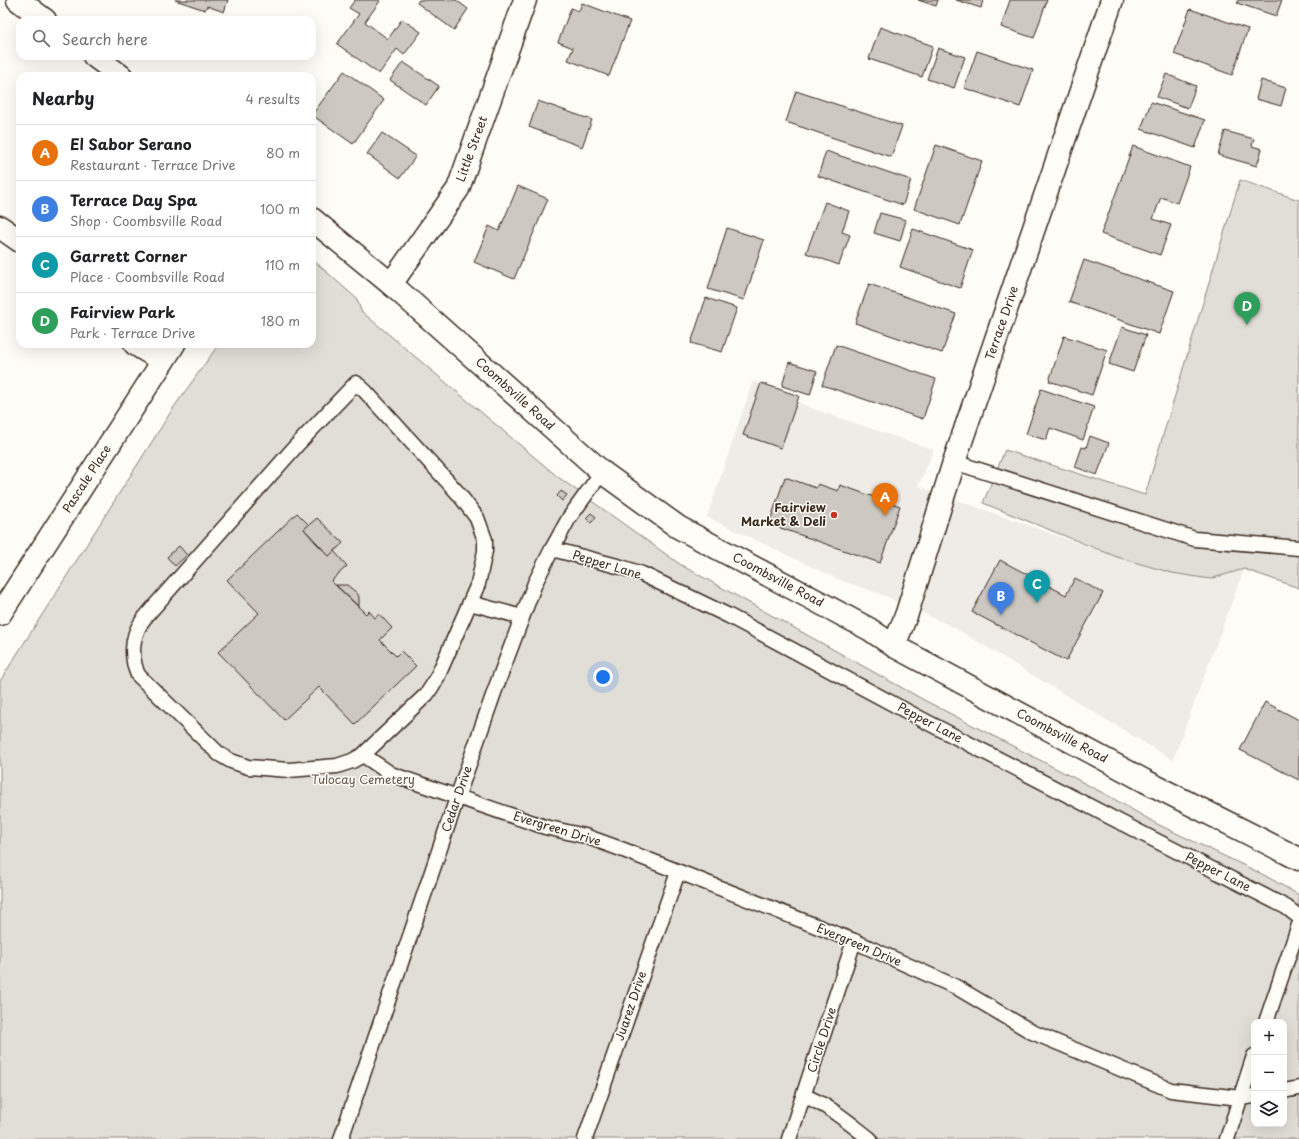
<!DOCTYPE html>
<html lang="en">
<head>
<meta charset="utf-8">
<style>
	:root { --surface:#fff; --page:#f6f6f6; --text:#202124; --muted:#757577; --line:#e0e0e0; --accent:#c8321e }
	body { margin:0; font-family:"Playpen Sans",sans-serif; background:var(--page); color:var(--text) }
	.controls { position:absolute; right:12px; bottom:12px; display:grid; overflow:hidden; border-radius:8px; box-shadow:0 4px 16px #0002 }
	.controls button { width:36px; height:36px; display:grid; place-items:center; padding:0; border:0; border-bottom:1px solid var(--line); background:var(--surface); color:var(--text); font:20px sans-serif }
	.you { position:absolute; left:603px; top:677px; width:14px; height:14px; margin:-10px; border:3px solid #fff; border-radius:50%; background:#1a73e8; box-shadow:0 0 0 6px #1a73e833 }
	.badge { display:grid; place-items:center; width:26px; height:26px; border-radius:50%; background:var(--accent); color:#fff; font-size:13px; font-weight:700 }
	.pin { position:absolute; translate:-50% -33px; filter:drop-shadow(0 1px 2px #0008) }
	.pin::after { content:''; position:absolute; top:21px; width:14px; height:12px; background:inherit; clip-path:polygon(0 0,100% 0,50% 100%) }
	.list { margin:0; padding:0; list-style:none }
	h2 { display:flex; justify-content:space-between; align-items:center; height:52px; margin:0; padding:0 16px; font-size:17px }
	h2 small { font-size:13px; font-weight:400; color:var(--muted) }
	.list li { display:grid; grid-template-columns:26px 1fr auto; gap:12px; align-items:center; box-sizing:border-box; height:56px; padding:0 16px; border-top:1px solid var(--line) }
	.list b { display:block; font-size:15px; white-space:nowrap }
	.list p { margin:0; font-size:13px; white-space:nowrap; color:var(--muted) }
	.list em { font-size:13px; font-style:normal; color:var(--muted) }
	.icon { flex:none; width:22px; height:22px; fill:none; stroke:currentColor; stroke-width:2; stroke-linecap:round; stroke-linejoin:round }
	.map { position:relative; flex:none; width:1299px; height:1139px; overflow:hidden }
	.search { position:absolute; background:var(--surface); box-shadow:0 4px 16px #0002; left:16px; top:16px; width:300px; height:44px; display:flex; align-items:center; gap:10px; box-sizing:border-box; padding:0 14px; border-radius:12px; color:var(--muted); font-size:15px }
	.panel { position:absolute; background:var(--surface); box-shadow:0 4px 16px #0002; left:16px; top:72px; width:300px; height:276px; border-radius:12px }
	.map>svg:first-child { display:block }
	.built { fill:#efece7 }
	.green { fill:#e1ded7; stroke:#8e847a; fill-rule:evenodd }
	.building { fill:#cdc8c2; stroke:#3b2a1e }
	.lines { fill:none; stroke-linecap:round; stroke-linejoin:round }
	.service-casing { stroke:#3b2a1e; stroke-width:17 }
	.minor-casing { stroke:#3b2a1e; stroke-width:25 }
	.tertiary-casing { stroke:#3b2a1e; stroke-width:25 }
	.service { stroke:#fdfcf7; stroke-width:14 }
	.minor { stroke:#fdfcf7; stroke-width:22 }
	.tertiary { stroke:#fdfcf7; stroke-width:22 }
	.poi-dot { fill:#c8321e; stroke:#fdfcf7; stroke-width:1.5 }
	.labels { text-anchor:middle; stroke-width:3; stroke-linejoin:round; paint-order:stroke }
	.street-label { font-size:12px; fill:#3b2a1e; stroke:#fdfcf7 }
	.poi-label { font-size:12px; font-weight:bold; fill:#3b2a1e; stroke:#fdfcf7; text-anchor:end }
	.park-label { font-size:12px; fill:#64574c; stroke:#fdfcf7 }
</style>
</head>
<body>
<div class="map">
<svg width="1299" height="1139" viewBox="0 0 1299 1139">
	<rect width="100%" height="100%" fill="#fdfcf7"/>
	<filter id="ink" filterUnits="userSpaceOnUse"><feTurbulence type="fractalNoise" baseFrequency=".025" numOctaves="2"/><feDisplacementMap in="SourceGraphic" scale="8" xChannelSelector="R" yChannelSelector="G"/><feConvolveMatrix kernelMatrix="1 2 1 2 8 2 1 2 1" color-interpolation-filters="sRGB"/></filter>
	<g filter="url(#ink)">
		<polygon class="built" points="753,381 813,409 934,450 918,486 1117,557 1172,573 1210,579 1244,569 1173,760 955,628 883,595 840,580 707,517"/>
		<g class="green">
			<polygon points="1240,180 1299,200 1299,588 1244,569 1210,579 1172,573 1117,557 983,503 1005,450 1145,495"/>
			<path d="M312 259 357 299 361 311 558 477 681 565 924 700 1107 795 1157 824 1264 875 1299 895V1139H0V681L174 407 219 344H312ZM1254 1022H1284V1124H1254Z"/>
		</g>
		<g class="building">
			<polygon points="175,0 228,0 224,12 207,6 205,10"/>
			<polygon points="355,0 378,0 380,1 365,22 388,39 402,19 421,32 404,55 397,49 379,74 337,44 359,14 349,8"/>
			<polygon points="419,0 456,0 468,9 454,30 417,3"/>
			<polygon points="918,0 938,0 936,6"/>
			<polygon points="956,0 983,0 981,8"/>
			<polygon points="1010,0 1047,0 1034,38 1001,27"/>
			<polygon points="1238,0 1282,0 1276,16 1237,3"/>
			<polygon points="582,3 630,21 609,76 568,60 573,48 558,42 571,8 579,11"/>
			<polygon points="1190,9 1248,29 1232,75 1174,54"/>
			<polygon points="880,27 933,46 922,77 869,59"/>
			<polygon points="938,48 965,57 954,88 927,79"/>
			<polygon points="977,51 1033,70 1020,107 964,88"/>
			<polygon points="403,62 439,86 426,105 390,80"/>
			<polygon points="344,71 384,100 353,144 312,115"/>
			<polygon points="1166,74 1196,86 1188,108 1157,97"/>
			<polygon points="1261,80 1286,88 1281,106 1256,99"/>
			<polygon points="796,91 902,126 891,157 786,122"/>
			<polygon points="538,101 592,120 582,147 529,127"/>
			<polygon points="1151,102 1205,120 1195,148 1141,129"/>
			<polygon points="1225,131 1254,139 1252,146 1262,149 1257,166 1218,155"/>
			<polygon points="382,133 416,156 400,178 367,154"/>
			<polygon points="936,145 982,161 960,225 914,209"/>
			<polygon points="1133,146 1190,167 1177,203 1161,197 1153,219 1171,225 1160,255 1101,234"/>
			<polygon points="826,151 911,180 903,205 818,176"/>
			<polygon points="518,186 548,199 514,279 474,262 489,226 499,231"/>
			<polygon points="825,202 849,211 842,232 850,235 839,265 806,253"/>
			<polygon points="880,213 906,220 900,241 874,233"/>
			<polygon points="727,228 764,240 744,300 708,289"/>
			<polygon points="913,229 973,250 960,288 900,267"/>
			<polygon points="1084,260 1174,291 1159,334 1069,302"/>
			<polygon points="869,284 956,314 942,353 855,323"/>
			<polygon points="706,298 737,308 722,352 691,343"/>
			<polygon points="1122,327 1146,335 1133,372 1109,364"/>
			<polygon points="1064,336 1107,350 1092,395 1049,381"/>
			<polygon points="836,345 936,379 923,419 822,385"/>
			<polygon points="789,362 817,371 810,395 782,386"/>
			<polygon points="761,383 799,396 781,448 743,435"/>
			<polygon points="1041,389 1094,407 1083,440 1050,428 1046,440 1026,434"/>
			<polygon points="1090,436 1109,443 1097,475 1075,467 1082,447 1086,448"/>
			<polygon points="785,477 816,488 818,484 838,491 840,485 900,506 880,563 769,524"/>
			<polygon points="561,491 567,495 562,501 557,496"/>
			<polygon points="297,513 309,525 304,529 316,543 329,556 334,551 347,566 331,581 366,614 369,611 375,618 379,614 392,628 380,640 396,656 401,651 416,666 355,724 319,687 284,720 218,652 259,613 227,580"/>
			<polygon points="591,513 596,517 591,523 586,518"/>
			<polygon points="317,518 343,543 329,556 304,529"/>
			<polygon points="179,546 187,555 175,566 167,557"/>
			<polygon points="1000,560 1066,595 1075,578 1103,593 1066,661 972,612"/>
			<polygon points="336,585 347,585 357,593 359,597 359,607"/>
			<polygon points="1265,702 1299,720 1299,780 1240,750"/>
		</g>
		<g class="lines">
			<defs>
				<g id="service">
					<polyline points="954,462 1195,539 1299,548"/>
					<polyline points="552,549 621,567 642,574 729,616 925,721 1145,835 1286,907 1299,917"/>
					<polyline points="470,603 522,617"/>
					<path d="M363 755 427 694 436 680 478 584 485 551V540L477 518 458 493 365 391 356 383 296 446 153 608C149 613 144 618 141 623 131 638 131 659 138 675L219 754 231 761 248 767 289 770 337 766 352 761 363 755 391 774 545 827 585 836 621 849 854 941 956 987 1032 1032 1171 1090 1240 1098 1254 1096"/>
					<polyline points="1266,1022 1299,925"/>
					<polyline points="1284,1091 1299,1088"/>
					<path d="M804 1096C829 1105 849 1123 870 1139"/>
					<polyline points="341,1139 457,798 496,687 535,583 552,549 569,518 602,472"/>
					<polyline points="585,1139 678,872"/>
					<polyline points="789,1139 854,941"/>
					<polyline points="1227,1139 1254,1056"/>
				</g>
				<g id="minor">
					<polyline points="0,227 20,241"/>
					<polyline points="391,284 458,189 525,0"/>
					<polyline points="135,344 163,361"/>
					<polyline points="0,614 174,344"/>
				</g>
				<g id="tertiary">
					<polyline points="18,0 45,20"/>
					<polyline points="94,56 121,76"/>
					<polyline points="312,219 391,284 602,472 678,527 869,629 894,646 1145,781 1299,859"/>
					<polyline points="894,646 907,613 954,462 1112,0"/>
				</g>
			</defs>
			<use href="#service" class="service-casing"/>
			<use href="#minor" class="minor-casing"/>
			<use href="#tertiary" class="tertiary-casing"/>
			<use href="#service" class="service"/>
			<use href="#minor" class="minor"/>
			<use href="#tertiary" class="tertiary"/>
		</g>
	</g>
	<circle class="poi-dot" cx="834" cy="515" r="4"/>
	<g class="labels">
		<g class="street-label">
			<text transform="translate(472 149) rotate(-70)" y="4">Little Street</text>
			<text transform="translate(1002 323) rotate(-71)" y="4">Terrace Drive</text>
			<text transform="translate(515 394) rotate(42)" y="4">Coombsville Road</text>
			<text transform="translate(87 479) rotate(-57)" y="4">Pascale Place</text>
			<text transform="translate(607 565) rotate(17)" y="4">Pepper Lane</text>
			<text transform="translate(778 580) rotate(28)" y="4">Coombsville Road</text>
			<text transform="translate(930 723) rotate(28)" y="4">Pepper Lane</text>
			<text transform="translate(1062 736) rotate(28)" y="4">Coombsville Road</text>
			<text transform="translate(457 799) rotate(-71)" y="4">Cedar Drive</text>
			<text transform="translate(557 829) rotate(17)" y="4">Evergreen Drive</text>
			<text transform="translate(1218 872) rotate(27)" y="4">Pepper Lane</text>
			<text transform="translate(859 945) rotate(23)" y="4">Evergreen Drive</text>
			<text transform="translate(631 1006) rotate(-71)" y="4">Juarez Drive</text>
			<text transform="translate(822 1040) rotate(-72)" y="4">Circle Drive</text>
		</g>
		<g class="poi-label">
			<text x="826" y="512">Fairview<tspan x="826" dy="14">Market &amp; Deli</tspan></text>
		</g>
		<g class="park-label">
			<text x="363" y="784">Tulocay Cemetery</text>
		</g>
	</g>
</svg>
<div class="controls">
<button>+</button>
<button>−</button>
<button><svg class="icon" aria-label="layers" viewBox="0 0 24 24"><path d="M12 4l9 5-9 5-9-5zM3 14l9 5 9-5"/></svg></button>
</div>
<div class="you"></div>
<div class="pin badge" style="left:885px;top:516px;background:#e8710a">A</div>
<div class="pin badge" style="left:1001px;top:615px;background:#3f7fe0">B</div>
<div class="pin badge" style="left:1037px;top:603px;background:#0f9aa8">C</div>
<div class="pin badge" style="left:1247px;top:325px;background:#2e9e5b">D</div>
<div class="search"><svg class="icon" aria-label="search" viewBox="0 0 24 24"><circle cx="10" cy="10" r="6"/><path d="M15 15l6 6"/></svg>Search here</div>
<section class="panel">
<h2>Nearby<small>4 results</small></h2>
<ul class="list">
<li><span class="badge" style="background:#e8710a">A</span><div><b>El Sabor Serano</b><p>Restaurant · Terrace Drive</p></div><em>80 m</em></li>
<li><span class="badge" style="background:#3f7fe0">B</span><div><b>Terrace Day Spa</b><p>Shop · Coombsville Road</p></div><em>100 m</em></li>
<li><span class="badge" style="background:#0f9aa8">C</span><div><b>Garrett Corner</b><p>Place · Coombsville Road</p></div><em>110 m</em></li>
<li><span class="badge" style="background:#2e9e5b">D</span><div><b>Fairview Park</b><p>Park · Terrace Drive</p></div><em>180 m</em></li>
</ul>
</section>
</div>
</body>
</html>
